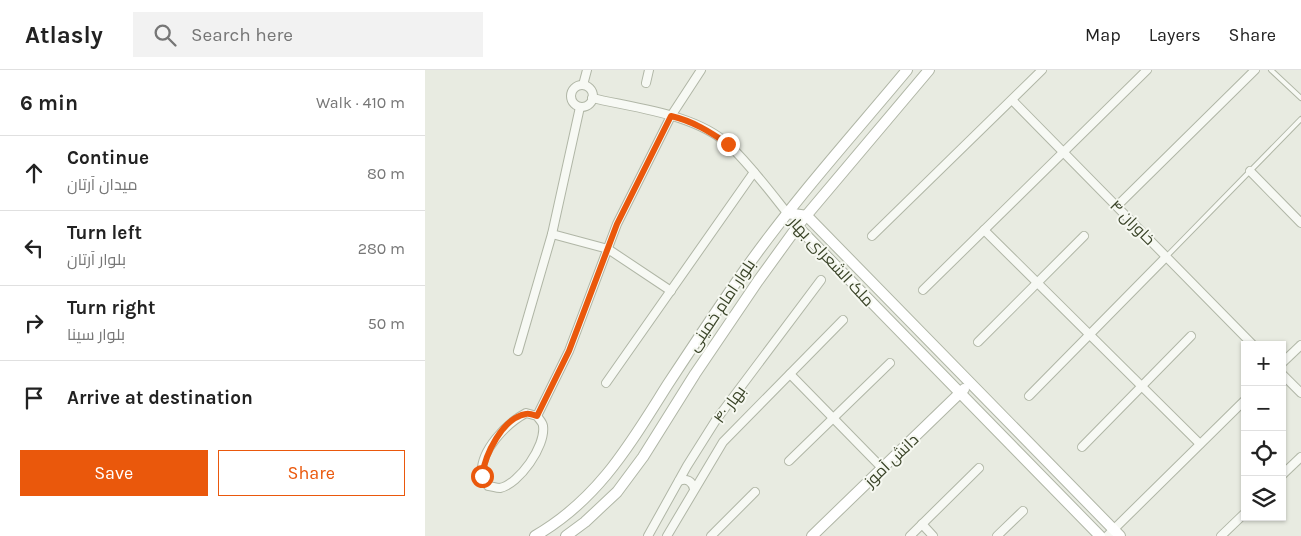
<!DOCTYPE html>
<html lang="en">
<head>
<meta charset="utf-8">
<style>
	:root { --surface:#fff; --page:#f2f2f2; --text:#222; --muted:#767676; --line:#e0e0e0; --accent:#ea580c }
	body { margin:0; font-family:Karla,Cairo,sans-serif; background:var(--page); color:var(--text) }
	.controls { position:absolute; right:15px; bottom:15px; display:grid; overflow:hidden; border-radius:0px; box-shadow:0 1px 4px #0004 }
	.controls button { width:45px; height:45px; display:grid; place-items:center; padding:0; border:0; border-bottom:1px solid var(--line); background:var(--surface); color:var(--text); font:25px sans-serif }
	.stop { position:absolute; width:15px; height:15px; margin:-11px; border:4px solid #ea580c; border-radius:50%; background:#fff }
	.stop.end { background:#ea580c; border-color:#fff; box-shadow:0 1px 5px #0008 }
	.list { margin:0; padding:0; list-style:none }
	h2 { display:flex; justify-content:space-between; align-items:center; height:65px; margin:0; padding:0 20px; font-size:21px }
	h2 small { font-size:16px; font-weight:400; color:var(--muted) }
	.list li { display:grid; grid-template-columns:32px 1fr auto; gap:15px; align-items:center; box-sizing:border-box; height:75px; padding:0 20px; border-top:1px solid var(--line) }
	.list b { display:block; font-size:19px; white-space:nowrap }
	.list p { margin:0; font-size:16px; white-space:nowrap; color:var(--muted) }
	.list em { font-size:16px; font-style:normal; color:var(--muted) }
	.actions { display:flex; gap:10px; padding:15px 20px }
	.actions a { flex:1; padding:11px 0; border:1px solid var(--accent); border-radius:0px; text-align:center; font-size:18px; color:var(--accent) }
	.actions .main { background:var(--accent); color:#fff }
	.icon { flex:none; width:28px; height:28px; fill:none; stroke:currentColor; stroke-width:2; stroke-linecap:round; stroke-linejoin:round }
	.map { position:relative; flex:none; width:876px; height:466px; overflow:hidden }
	header { display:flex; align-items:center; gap:30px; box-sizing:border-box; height:70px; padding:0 25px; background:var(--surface); border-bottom:1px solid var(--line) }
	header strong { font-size:24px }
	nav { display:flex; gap:28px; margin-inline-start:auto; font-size:18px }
	.search { width:350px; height:45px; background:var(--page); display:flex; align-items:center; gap:12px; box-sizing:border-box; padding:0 18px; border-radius:0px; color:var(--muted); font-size:19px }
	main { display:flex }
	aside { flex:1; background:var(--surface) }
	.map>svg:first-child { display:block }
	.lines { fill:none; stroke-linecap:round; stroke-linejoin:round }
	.lane-casing { stroke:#b0b6a6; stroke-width:6 }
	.street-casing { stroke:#b0b6a6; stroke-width:10 }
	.secondary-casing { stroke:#b0b6a6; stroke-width:12 }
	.lane { stroke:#f7f9f4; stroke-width:4 }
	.street { stroke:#f7f9f4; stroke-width:8 }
	.secondary { stroke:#fff; stroke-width:10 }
	.route { stroke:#ea580c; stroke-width:6 }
	.labels { text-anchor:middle; stroke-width:4; stroke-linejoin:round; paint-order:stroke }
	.street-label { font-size:16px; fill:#3a4428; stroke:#f6f8f1 }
</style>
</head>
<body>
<header>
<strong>Atlasly</strong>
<div class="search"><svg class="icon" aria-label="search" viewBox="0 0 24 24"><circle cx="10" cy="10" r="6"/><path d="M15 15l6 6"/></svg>Search here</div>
<nav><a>Map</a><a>Layers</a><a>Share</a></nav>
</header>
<main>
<aside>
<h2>6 min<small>Walk · 410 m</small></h2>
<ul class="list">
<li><svg class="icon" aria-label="ahead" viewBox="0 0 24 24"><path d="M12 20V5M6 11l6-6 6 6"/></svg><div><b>Continue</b><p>میدان آرتان</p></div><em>80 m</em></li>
<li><svg class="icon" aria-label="left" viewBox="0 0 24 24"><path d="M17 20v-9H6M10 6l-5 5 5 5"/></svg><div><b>Turn left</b><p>بلوار آرتان</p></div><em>280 m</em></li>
<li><svg class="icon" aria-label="right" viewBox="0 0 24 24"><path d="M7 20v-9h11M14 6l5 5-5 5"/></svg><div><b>Turn right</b><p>بلوار سینا</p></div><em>50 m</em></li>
<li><svg class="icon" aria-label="arrive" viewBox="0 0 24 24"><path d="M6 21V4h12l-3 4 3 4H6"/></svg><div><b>Arrive at destination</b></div></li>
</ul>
<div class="actions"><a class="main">Save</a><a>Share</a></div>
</aside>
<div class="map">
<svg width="876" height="466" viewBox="0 0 876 466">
	<rect width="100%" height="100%" fill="#e8ebe1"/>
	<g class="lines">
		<defs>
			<g id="lane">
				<polyline points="846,0 876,28"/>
				<polyline points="741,187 876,49"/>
			</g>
			<g id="street">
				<polyline points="221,13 224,0"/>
				<polyline points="158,15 162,0"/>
				<circle cx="157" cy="26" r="11"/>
				<path d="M167 28C210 38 271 44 304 75 326 96 344 120 362 143"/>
				<polyline points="587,30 828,275"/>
				<polyline points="825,101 876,153"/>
				<polyline points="692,136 830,0"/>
				<polyline points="559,160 775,374"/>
				<polyline points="127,164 183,179 246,221"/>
				<polyline points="447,166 617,0"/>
				<polyline points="498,220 722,0"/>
				<polyline points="553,272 659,166"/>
				<polyline points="93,281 127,164 155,37"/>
				<polyline points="857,293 876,275"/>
				<polyline points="365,304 457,398"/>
				<polyline points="857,304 876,323"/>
				<polyline points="181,313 329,102"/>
				<polyline points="604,326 741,187"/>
				<path d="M101 343 112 346C114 349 118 353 118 356 121 376 94 414 75 418 71 418 66 416 63 416 61 413 58 409 57 405 54 381 82 353 101 343Z"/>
				<polyline points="112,346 144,281 192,154 246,46 276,0"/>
				<polyline points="657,377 766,266"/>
				<polyline points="364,391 465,293"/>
				<polyline points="857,405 876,387"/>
				<path d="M254 411C262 408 267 411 269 419"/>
				<polyline points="497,454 508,466"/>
				<polyline points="223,466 262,396 291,350 396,210"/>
				<polyline points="242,466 298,372 418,250"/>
				<polyline points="286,466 330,422"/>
				<polyline points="485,466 554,398"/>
				<polyline points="572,466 598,441"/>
				<polyline points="682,466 820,330"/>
				<polyline points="796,466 820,443"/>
			</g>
			<g id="secondary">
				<polyline points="362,143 382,146 695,466"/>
				<polyline points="370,154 675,466"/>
				<path d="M110 466C174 429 205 374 243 314 268 276 293 238 319 201 369 130 427 66 482 0"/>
				<polyline points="141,466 160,452 192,422 218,387 270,304 333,211 375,153 504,0"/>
				<polyline points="387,466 539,319"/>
			</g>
		</defs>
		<use href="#lane" class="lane-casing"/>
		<use href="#street" class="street-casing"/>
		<use href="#secondary" class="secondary-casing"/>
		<use href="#lane" class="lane"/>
		<use href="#street" class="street"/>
		<use href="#secondary" class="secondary"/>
	</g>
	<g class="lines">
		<path class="route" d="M57 406C60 385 77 348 101 344 104 343 109 345 112 346L144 281 192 154 246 46C268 51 285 62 303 74"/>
	</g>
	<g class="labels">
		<g class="street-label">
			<text transform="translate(708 152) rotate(45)" y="6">خاوران ۴</text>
			<text transform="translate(407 191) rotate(47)" y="6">ملک الشعرای بهار</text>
			<text transform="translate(296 235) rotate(-56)" y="6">بلوار امام خمینی</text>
			<text transform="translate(304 334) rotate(-54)" y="6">بهار ۴۰</text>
			<text transform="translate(466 390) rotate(-44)" y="6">دانش آموز</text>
		</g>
	</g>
</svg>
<div class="controls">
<button>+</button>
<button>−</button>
<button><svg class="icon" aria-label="locate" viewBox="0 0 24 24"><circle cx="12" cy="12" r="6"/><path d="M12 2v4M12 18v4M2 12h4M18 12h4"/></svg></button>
<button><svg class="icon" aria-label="layers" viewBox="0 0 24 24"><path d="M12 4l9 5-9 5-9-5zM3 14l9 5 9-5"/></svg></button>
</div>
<div class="stop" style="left:57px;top:406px"></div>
<div class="stop end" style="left:303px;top:74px"></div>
</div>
</main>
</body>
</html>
